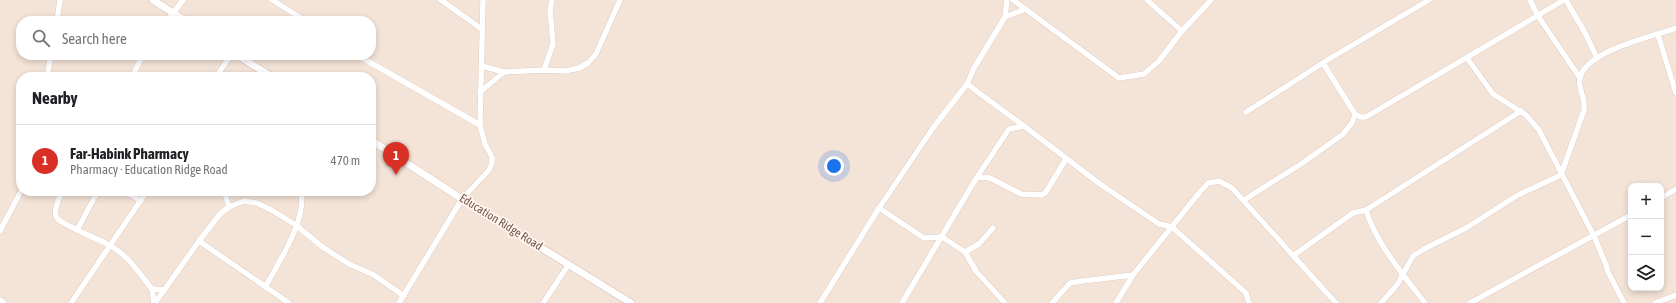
<!DOCTYPE html>
<html lang="en">
<head>
<meta charset="utf-8">
<style>
	:root { --surface:#fff; --page:#f2f2f2; --text:#202124; --muted:#757577; --line:#e0e0e0; --accent:#d93025 }
	body { margin:0; font-family:"Asap Condensed",sans-serif; background:var(--page); color:var(--text) }
	.controls { position:absolute; right:12px; bottom:12px; display:grid; overflow:hidden; border-radius:8px; box-shadow:0 2px 6px #0003 }
	.controls button { width:36px; height:36px; display:grid; place-items:center; padding:0; border:0; border-bottom:1px solid var(--line); background:var(--surface); color:var(--text); font:20px sans-serif }
	.you { position:absolute; left:834px; top:166px; width:14px; height:14px; margin:-10px; border:3px solid #fff; border-radius:50%; background:#1a73e8; box-shadow:0 0 0 6px #1a73e833 }
	.badge { display:grid; place-items:center; width:26px; height:26px; border-radius:50%; background:var(--accent); color:#fff; font-size:13px; font-weight:700 }
	.pin { position:absolute; translate:-50% -33px; filter:drop-shadow(0 1px 2px #0008) }
	.pin::after { content:''; position:absolute; top:21px; width:14px; height:12px; background:inherit; clip-path:polygon(0 0,100% 0,50% 100%) }
	.list { margin:0; padding:0; list-style:none }
	h2 { display:flex; justify-content:space-between; align-items:center; height:52px; margin:0; padding:0 16px; font-size:17px }
	h2 small { font-size:13px; font-weight:400; color:var(--muted) }
	.list li { display:grid; grid-template-columns:26px 1fr auto; gap:12px; align-items:center; box-sizing:border-box; height:72px; padding:0 16px; border-top:1px solid var(--line) }
	.list b { display:block; font-size:15px; white-space:nowrap }
	.list p { margin:0; font-size:13px; white-space:nowrap; color:var(--muted) }
	.list em { font-size:13px; font-style:normal; color:var(--muted) }
	.icon { flex:none; width:22px; height:22px; fill:none; stroke:currentColor; stroke-width:2; stroke-linecap:round; stroke-linejoin:round }
	.map { position:relative; flex:none; width:1676px; height:303px; overflow:hidden }
	.search { position:absolute; background:var(--surface); box-shadow:0 2px 6px #0003; left:16px; top:16px; width:360px; height:44px; display:flex; align-items:center; gap:10px; box-sizing:border-box; padding:0 14px; border-radius:16px; color:var(--muted); font-size:15px }
	.panel { position:absolute; background:var(--surface); box-shadow:0 2px 6px #0003; left:16px; top:72px; width:360px; height:124px; border-radius:16px }
	.map>svg:first-child { display:block }
	.residential { fill:#f4e3d7; fill-rule:evenodd }
	.lines { fill:none; stroke-linecap:round; stroke-linejoin:round }
	.minor-casing { stroke:#d1bbb1; stroke-width:6 }
	.secondary-casing { stroke:#d4baae; stroke-width:8 }
	.minor { stroke:#fff; stroke-width:5.5 }
	.secondary { stroke:#fff; stroke-width:7 }
	.labels { text-anchor:middle; stroke-width:3.5; stroke-linejoin:round; paint-order:stroke }
	.street-label { font-size:12px; fill:#77564c; stroke:#fff7f0 }
</style>
</head>
<body>
<div class="map">
<svg width="1676" height="303" viewBox="0 0 1676 303">
	<rect width="100%" height="100%" fill="#fcf2e9"/>
	<path class="residential" d="M0 0H1676V303H0ZM21 21H371V55H21ZM21 77H371V191H21ZM1631 186H1661V288H1631Z"/>
	<g class="lines">
		<defs>
			<g id="minor">
				<polyline points="272,0 306,21"/>
				<polyline points="441,0 483,30"/>
				<polyline points="1013,0 1119,78 1144,74 1159,61 1182,31 1211,0"/>
				<polyline points="1147,0 1182,31"/>
				<polyline points="1530,0 1538,16 1580,78"/>
				<polyline points="1566,0 1584,31 1597,58"/>
				<polyline points="1005,17 1026,9"/>
				<polyline points="57,21 60,0"/>
				<polyline points="167,21 183,0"/>
				<polyline points="1658,35 1676,93"/>
				<polyline points="357,55 480,125"/>
				<polyline points="1467,58 1493,94 1526,115 1539,130 1594,236 1606,265 1608,272 1624,303"/>
				<polyline points="1323,63 1355,114 1360,117 1366,117 1564,0"/>
				<polyline points="482,66 504,72 544,70 565,71 579,68 588,63 596,54 620,0"/>
				<polyline points="544,70 553,44 550,10 552,0"/>
				<polyline points="47,77 51,55"/>
				<polyline points="132,77 143,55"/>
				<polyline points="216,77 231,55"/>
				<polyline points="480,92 504,72"/>
				<polyline points="1246,112 1329,59 1429,0"/>
				<polyline points="1024,126 1100,184 1159,224 1172,227 1246,293 1249,303"/>
				<polyline points="977,177 990,178 1021,194 1042,195 1046,192 1066,159"/>
				<path d="M62 191C60 197 52 212 57 218 64 227 98 238 109 245 128 255 139 273 152 289L165 290"/>
				<polyline points="124,191 141,201"/>
				<polyline points="224,191 229,207"/>
				<polyline points="1661,198 1676,189"/>
				<polyline points="1244,200 1301,164 1342,135 1352,123 1355,114"/>
				<polyline points="879,208 924,238 942,237 965,252 976,271 1005,303"/>
				<path d="M1366 210C1375 242 1405 277 1425 303"/>
				<polyline points="77,230 98,191"/>
				<polyline points="0,231 21,191"/>
				<polyline points="199,241 289,303"/>
				<polyline points="965,252 979,244 993,228"/>
				<polyline points="1294,255 1353,213 1366,210 1521,111"/>
				<path d="M265 287C279 262 307 220 301 191"/>
				<polyline points="152,289 154,303"/>
				<polyline points="0,300 4,303"/>
				<polyline points="71,303 147,191"/>
				<polyline points="155,303 199,241 220,214 229,207 244,201 257,203 273,211 296,225 324,248 349,264 374,275 404,296"/>
				<polyline points="399,303 462,199 489,170 492,163 492,157 485,144 480,125 483,0"/>
				<polyline points="543,303 569,264"/>
				<polyline points="820,303 879,208 933,128 967,84 974,68 1005,17 1007,0"/>
				<polyline points="902,303 977,177 1009,129 1024,126 967,84"/>
				<polyline points="1052,303 1070,283 1082,281 1133,275"/>
				<polyline points="1116,303 1133,275 1199,193 1208,183 1219,181 1232,188 1336,303"/>
				<path d="M1381 303 1397 285 1413 256 1424 249 1466 228 1518 195 1561 175 1584 110C1586 98 1577 87 1580 78 1587 50 1652 37 1676 28"/>
				<polyline points="1470,303 1631,215"/>
				<polyline points="1655,303 1676,295"/>
			</g>
			<g id="secondary">
				<polyline points="153,0 186,21"/>
				<polyline points="237,55 272,77"/>
				<polyline points="371,140 462,199 631,303"/>
			</g>
		</defs>
		<use href="#minor" class="minor-casing"/>
		<use href="#secondary" class="secondary-casing"/>
		<use href="#minor" class="minor"/>
		<use href="#secondary" class="secondary"/>
	</g>
	<g class="labels">
		<g class="street-label">
			<text transform="translate(501 222) rotate(32)" y="4">Education Ridge Road</text>
		</g>
	</g>
</svg>
<div class="controls">
<button>+</button>
<button>−</button>
<button><svg class="icon" aria-label="layers" viewBox="0 0 24 24"><path d="M12 4l9 5-9 5-9-5zM3 14l9 5 9-5"/></svg></button>
</div>
<div class="you"></div>
<div class="pin badge" style="left:396px;top:175px">1</div>
<div class="search"><svg class="icon" aria-label="search" viewBox="0 0 24 24"><circle cx="10" cy="10" r="6"/><path d="M15 15l6 6"/></svg>Search here</div>
<section class="panel">
<h2>Nearby<small></small></h2>
<ul class="list">
<li><span class="badge">1</span><div><b>Far-Habink Pharmacy</b><p>Pharmacy · Education Ridge Road</p></div><em>470 m</em></li>
</ul>
</section>
</div>
</body>
</html>
